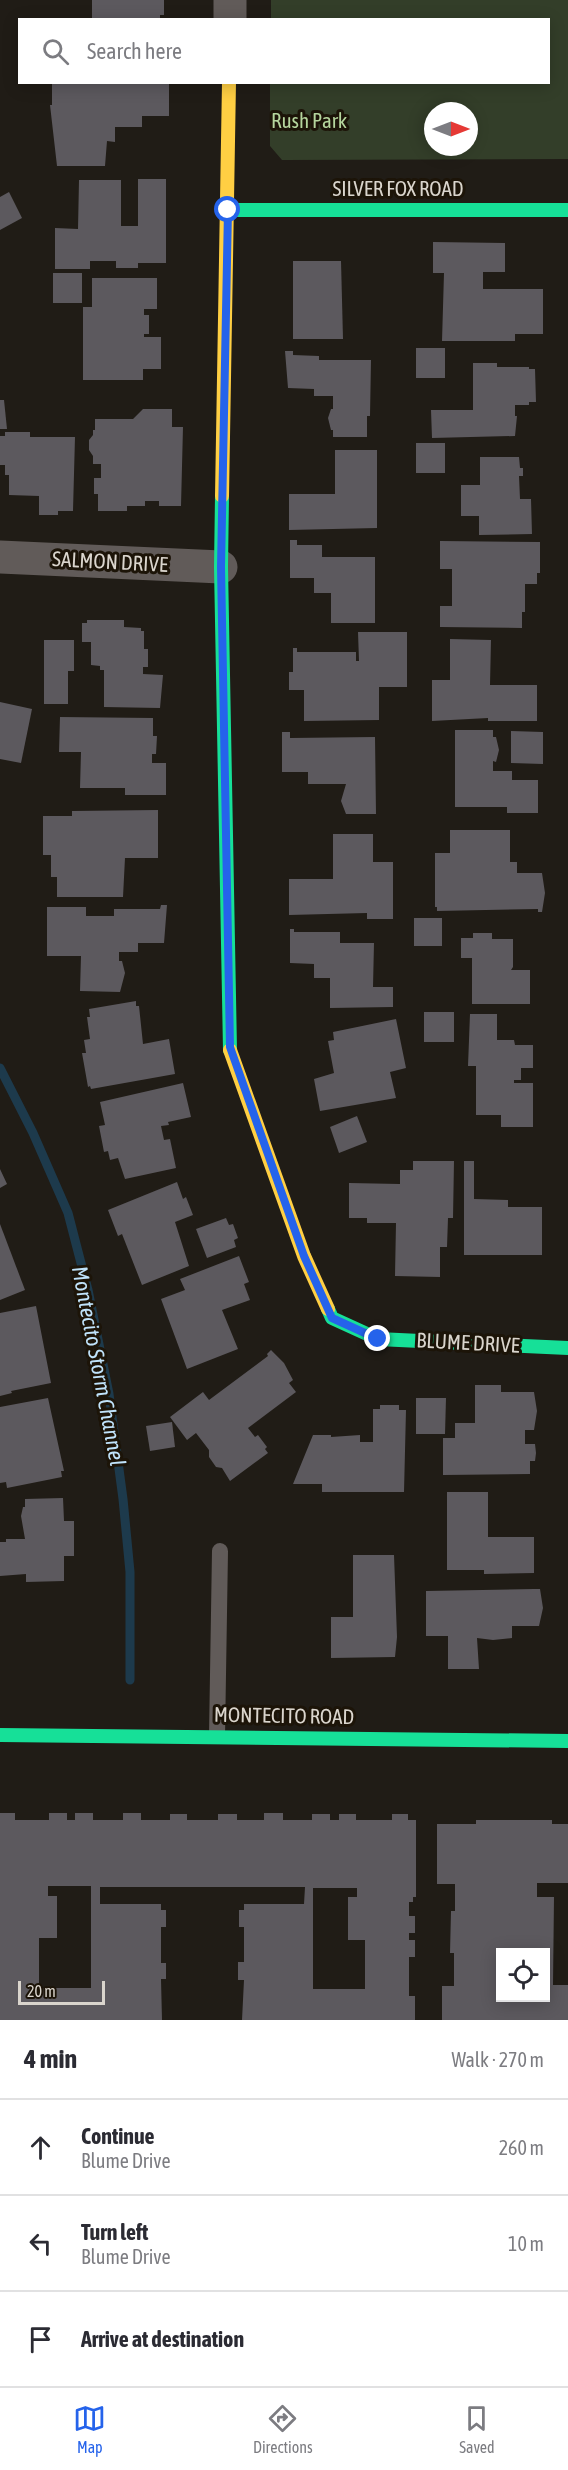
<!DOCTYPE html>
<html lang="en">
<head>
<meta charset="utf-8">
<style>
	:root { --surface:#fff; --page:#f2f2f3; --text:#2b2b33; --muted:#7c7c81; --line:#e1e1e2; --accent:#2563eb }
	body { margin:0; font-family:"Asap Condensed",sans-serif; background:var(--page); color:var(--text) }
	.controls { position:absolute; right:18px; bottom:18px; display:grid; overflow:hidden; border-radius:0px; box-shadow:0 3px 15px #0003 }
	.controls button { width:54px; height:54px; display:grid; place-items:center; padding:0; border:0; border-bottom:2px solid var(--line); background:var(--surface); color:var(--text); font:30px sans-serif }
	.compass { position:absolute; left:424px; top:102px; width:54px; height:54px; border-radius:50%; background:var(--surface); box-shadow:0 3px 15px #0003; rotate:90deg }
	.scale { position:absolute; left:18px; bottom:15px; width:87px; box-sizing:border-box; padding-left:6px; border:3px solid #dad5cd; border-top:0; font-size:16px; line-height:21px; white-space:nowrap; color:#dad5cd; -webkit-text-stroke:4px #1c1408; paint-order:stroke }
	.stop { position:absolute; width:18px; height:18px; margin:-14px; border:4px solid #2563eb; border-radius:50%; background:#fff }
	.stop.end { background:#2563eb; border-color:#fff; box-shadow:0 2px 6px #0008 }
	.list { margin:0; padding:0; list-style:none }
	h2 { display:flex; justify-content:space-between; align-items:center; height:78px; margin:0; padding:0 24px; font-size:26px }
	h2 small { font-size:20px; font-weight:400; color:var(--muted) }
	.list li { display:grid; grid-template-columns:39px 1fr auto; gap:18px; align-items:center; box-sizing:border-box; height:96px; padding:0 24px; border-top:2px solid var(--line) }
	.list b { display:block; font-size:22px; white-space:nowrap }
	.list p { margin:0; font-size:20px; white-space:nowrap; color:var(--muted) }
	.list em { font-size:20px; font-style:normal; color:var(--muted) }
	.icon { flex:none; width:33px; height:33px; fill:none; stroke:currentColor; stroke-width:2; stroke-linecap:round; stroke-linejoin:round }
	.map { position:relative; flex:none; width:568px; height:2020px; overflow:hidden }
	.search { position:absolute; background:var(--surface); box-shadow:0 3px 15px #0003; left:18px; right:18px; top:18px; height:66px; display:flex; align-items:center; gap:15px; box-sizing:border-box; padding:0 21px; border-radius:0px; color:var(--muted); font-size:22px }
	.sheet { height:366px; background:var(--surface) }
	nav { display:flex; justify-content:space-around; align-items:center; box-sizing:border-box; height:84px; border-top:2px solid var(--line); background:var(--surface); font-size:16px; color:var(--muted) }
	nav a { display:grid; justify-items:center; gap:3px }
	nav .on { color:var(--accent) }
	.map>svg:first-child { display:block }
	.green { fill:#333e29; fill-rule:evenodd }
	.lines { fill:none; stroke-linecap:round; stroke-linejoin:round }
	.stream { stroke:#1d3a4c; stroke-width:9 }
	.building { fill:#5c595e; fill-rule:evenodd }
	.lane { stroke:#615b59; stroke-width:16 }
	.street { stroke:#615b59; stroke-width:33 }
	.fast { stroke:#16e098; stroke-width:14 }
	.slow { stroke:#ffcf43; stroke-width:14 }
	.route { stroke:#2563eb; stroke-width:8 }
	.labels { text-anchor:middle; stroke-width:6; stroke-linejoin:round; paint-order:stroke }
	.park-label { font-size:21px; fill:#b5d59d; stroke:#1c1408 }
	.street-label { font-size:21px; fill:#dad5cd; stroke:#1c1408 }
	.water-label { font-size:22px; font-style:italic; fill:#c0e3fb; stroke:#1c1408 }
</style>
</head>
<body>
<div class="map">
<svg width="568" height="2020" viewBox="0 0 568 2020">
	<rect width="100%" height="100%" fill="#201c16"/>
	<path class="green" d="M271 0H568V159L282 160 270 146V83L548 82V20L271 19ZM433 111H469V147H433Z"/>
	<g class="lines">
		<polyline class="stream" points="0,1068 33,1133 68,1213 88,1290 109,1394 123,1499 130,1572 130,1680"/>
	</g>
	<g class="building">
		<polygon points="92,0 164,0 164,15 160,15 160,20 92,20"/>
		<polygon points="169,82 169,116 142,116 142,127 115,127 115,142 107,141 105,166 57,166 50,105 52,105 52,83"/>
		<polygon points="138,179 166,179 166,263 138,263 138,268 116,268 116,261 90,261 90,269 55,269 55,228 78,229 79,180 121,180 121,226 138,226"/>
		<polygon points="9,192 22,218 0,230 0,197"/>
		<polygon points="433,242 505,243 505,272 483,272 483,289 543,289 543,334 515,334 515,341 442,341 444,273 433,273"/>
		<polygon points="293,261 341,261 343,339 293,339"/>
		<rect x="53" y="273" width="29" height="30"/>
		<polygon points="92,278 157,278 157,309 144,309 144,315 149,315 149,334 144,334 144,337 161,337 161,369 143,369 143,380 83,380 83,307 92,307"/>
		<rect x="416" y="348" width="29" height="30"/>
		<polygon points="285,351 293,351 293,355 319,356 319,360 371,360 370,416 367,416 367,437 333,437 333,430 331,430 328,418 331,409 333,409 333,396 314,396 314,389 288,388"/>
		<polygon points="473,363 497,363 497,367 529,367 529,369 535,369 536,402 529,402 529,405 515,405 515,416 517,416 515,436 432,438 431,410 473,410"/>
		<polygon points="0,400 4,400 7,429 0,429"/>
		<polygon points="143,409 172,409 172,427 183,427 181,506 159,506 159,501 145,501 145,506 127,506 127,511 98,511 98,494 94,494 94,478 101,478 101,464 93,464 93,456 89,450 89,440 93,435 93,430 95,430 95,419 133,419"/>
		<polygon points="5,432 30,432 30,437 75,437 73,511 58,511 58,515 39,515 39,496 9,495 9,475 5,475 5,465 0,465 0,436 5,436"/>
		<rect x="416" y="443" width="29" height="30"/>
		<polygon points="335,450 377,450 377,528 289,530 289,494 335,494"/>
		<polygon points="480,457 519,457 520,468 523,468 523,476 519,476 520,499 531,499 532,534 479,535 479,516 461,516 461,485 480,485"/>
		<polygon points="290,540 297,540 297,545 322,545 322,557 375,557 375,623 331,623 331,593 314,593 314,578 290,578"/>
		<polygon points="440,541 540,542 540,573 537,573 537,584 525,584 525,612 522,612 522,628 440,627 440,606 452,606 452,569 440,569"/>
		<polygon points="87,620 124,620 124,627 141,628 141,631 144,631 144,649 148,649 148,667 143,667 143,674 163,675 160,708 104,707 104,670 100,670 100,666 91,665 91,642 82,642 82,623 87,623"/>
		<polygon points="358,632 407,632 407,687 379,687 379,720 304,721 304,690 289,690 289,672 293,672 293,648 297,648 297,652 356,652 356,661 359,661"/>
		<polygon points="450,639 491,640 490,685 537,685 537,721 488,721 488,718 432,721 432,680 450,680"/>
		<polygon points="44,640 74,640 74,671 68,671 68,704 44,704"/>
		<polygon points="0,702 32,709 21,763 0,759"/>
		<polygon points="60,717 153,718 153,736 157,736 156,754 152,754 152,763 166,763 166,795 125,795 125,788 80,788 81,752 59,752"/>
		<polygon points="455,730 493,730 493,737 496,737 499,750 496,762 493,761 493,771 512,771 512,780 538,780 538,813 507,813 507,807 455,807"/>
		<polygon points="511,731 543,732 543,764 511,763"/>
		<polygon points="282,732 290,732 290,738 375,737 376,814 346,814 341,801 346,784 308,784 308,772 282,772"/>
		<polygon points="158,810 158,858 125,858 123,897 57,897 57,877 51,877 51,855 43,855 43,816 72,816 72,811"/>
		<polygon points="450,830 510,830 510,862 517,862 517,873 542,873 545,893 542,912 538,912 538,909 437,911 437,907 435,907 435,853 450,853"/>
		<polygon points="333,834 373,834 373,862 393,862 393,919 367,919 367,913 289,915 289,879 333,879"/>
		<polygon points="161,905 167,905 164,943 138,943 138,952 119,952 119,961 122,961 125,973 120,992 80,991 81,956 47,956 47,907 86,907 86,916 114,916 114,909 160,909"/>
		<rect x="414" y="918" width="28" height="28"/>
		<polygon points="290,929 294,929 294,932 340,932 340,943 374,943 373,987 393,987 393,1007 330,1008 330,978 314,978 314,964 290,963"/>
		<polygon points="473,933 492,933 492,939 513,939 513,967 511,970 530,970 530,1004 472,1004 472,958 461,958 461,938 473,938"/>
		<polygon points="136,1001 136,1006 139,1006 143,1044 169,1039 175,1074 91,1089 90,1086 88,1087 82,1053 86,1053 84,1040 90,1039 87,1017 90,1017 89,1009"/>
		<rect x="424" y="1012" width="30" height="30"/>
		<polygon points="470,1014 497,1014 497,1040 514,1040 515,1045 533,1045 533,1068 521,1068 521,1080 514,1080 514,1083 533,1083 533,1127 501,1127 501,1115 476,1115 476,1066 468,1066"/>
		<polygon points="396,1019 406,1068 390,1072 396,1098 320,1111 314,1079 334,1073 328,1041 334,1040 333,1032"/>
		<polygon points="183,1083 191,1117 168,1122 169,1125 161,1126 164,1140 170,1139 176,1168 125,1179 118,1158 110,1160 108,1151 104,1152 99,1126 105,1125 100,1102"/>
		<polygon points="357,1116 367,1142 339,1153 330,1127"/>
		<polygon points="413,1161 454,1161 453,1218 448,1218 447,1247 440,1247 440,1277 395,1276 396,1223 367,1223 367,1218 349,1218 349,1183 400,1184 400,1170 413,1170"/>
		<polygon points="464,1161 474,1161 474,1199 508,1200 508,1207 542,1207 542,1255 464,1255"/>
		<polygon points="0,1169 7,1184 0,1188"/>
		<polygon points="177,1182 183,1199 186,1197 193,1215 175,1222 189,1266 142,1285 122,1234 118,1236 108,1210"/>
		<polygon points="226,1218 229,1225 233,1224 238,1238 234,1240 236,1247 207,1258 196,1229"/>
		<polygon points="0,1224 25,1290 0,1300"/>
		<polygon points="239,1256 249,1282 244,1284 250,1300 222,1310 238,1349 187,1369 161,1299 185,1290 180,1279"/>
		<polygon points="36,1306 51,1383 11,1391 12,1393 0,1396 0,1313"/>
		<polygon points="271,1350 284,1363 293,1380 289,1383 296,1392 248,1428 255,1437 258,1435 267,1447 265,1449 268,1453 230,1481 222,1468 216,1467 209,1457 209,1450 196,1433 187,1440 170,1417 203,1392 209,1400 268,1356 267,1354"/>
		<polygon points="475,1385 501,1385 501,1392 534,1392 537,1411 534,1430 525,1430 525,1444 535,1444 536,1453 535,1461 530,1461 530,1474 443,1475 443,1438 455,1438 455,1423 475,1423"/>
		<polygon points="48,1398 64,1471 61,1471 62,1477 7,1488 6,1482 0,1483 0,1407"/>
		<polygon points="416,1398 446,1398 445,1434 416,1434"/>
		<polygon points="380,1405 399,1405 399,1410 406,1410 404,1492 322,1492 322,1484 293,1484 313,1435 331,1435 331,1437 360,1435 360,1442 373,1442 373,1409 380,1409"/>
		<polygon points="172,1422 175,1447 150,1451 146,1426"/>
		<polygon points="447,1492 488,1492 488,1537 534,1537 534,1573 484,1574 484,1570 447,1570"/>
		<polygon points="63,1498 64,1521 74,1521 74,1556 64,1556 64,1581 26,1582 26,1574 0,1576 0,1542 6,1542 6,1539 25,1539 21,1516 23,1507 25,1507 25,1499"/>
		<polygon points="353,1555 394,1555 397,1637 395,1657 331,1658 331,1617 353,1617"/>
		<polygon points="534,1589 540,1589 543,1608 539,1626 512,1626 512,1638 493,1640 477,1638 479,1669 448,1669 448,1636 426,1636 426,1591"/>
		<path d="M0 1813H15V1820H49V1813H67V1820H75V1813H93V1820H123V1813H141V1820H170V1814H187V1820H218V1814H237V1820H264V1813H283V1820H312V1814H330V1820H339V1814H356V1820H392V1814H408V1820H416V1897H413V1902H409V1916H415V1933H409V1940H415V1957H409V1996H415V2020H242L244 1980H238V1962H244V1927H239V1910H244V1904H304L305 1887H100V1904H161V1910H166V1927H161V1963H166V1979H161L162 2020H0ZM48 1886H91V1988H39V1938H57V1896H48ZM313 1888H357V1897H348V1940H365V1989H313Z"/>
		<path d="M476 1820H552V1824H568V1883H537V1897H554L553 1985H568V2020H442V1986H454V1953H450L451 1911H455V1884H437V1824H476ZM500 1952H546V1998H500Z"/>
	</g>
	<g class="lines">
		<polyline class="lane" points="217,1736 220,1551"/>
		<g class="street">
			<polyline points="230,20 230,0"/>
			<polyline points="0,557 221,567"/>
		</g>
		<g class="fast">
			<polyline points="229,210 568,210"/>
			<polyline points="222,496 221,567 230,1050"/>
			<polyline points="328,1309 332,1318 378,1339 568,1348"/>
			<polyline points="0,1735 568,1741"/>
		</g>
		<g class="slow">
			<polyline points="222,496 229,82"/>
			<polyline points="230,1050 304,1256 328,1309"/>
		</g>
	</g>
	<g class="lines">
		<polyline class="route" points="228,210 221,567 230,1047 304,1256 332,1318 378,1339"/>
	</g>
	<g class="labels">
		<g class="park-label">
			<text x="309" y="128">Rush Park</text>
		</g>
		<g class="street-label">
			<text x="398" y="196">SILVER FOX ROAD</text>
			<text transform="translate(110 562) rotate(3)" y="7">SALMON DRIVE</text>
			<text transform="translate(468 1343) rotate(3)" y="7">BLUME DRIVE</text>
			<text transform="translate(284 1716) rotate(1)" y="7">MONTECITO ROAD</text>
		</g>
		<g class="water-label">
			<text transform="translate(99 1366) rotate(79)" y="8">Montecito Storm Channel</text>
		</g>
	</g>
</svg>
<div class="controls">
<button><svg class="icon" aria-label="locate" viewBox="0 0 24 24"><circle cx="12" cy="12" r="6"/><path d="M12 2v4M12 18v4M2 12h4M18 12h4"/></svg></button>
</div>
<svg class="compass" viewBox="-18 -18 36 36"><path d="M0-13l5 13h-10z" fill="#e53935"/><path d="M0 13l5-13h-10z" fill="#7c7c81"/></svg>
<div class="scale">20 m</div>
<div class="stop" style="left:228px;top:210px"></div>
<div class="stop end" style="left:378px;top:1339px"></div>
<div class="search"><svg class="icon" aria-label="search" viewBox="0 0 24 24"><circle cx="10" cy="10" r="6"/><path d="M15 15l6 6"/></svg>Search here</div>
</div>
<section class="sheet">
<h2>4 min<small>Walk · 270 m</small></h2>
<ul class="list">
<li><svg class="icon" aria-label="ahead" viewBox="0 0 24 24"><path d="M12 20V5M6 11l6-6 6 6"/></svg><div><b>Continue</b><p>Blume Drive</p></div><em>260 m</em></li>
<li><svg class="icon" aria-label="left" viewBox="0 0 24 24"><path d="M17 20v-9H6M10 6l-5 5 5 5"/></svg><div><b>Turn left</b><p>Blume Drive</p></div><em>10 m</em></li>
<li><svg class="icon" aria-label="arrive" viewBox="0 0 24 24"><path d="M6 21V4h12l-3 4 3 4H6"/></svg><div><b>Arrive at destination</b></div></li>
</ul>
</section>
<nav>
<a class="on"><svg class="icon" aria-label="map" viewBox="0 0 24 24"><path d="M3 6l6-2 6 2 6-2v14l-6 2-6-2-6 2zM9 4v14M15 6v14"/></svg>Map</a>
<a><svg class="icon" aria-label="directions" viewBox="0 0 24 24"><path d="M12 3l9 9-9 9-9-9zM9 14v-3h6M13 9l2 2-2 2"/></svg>Directions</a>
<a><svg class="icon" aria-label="saved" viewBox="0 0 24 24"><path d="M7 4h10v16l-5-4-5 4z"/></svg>Saved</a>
</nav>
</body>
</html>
